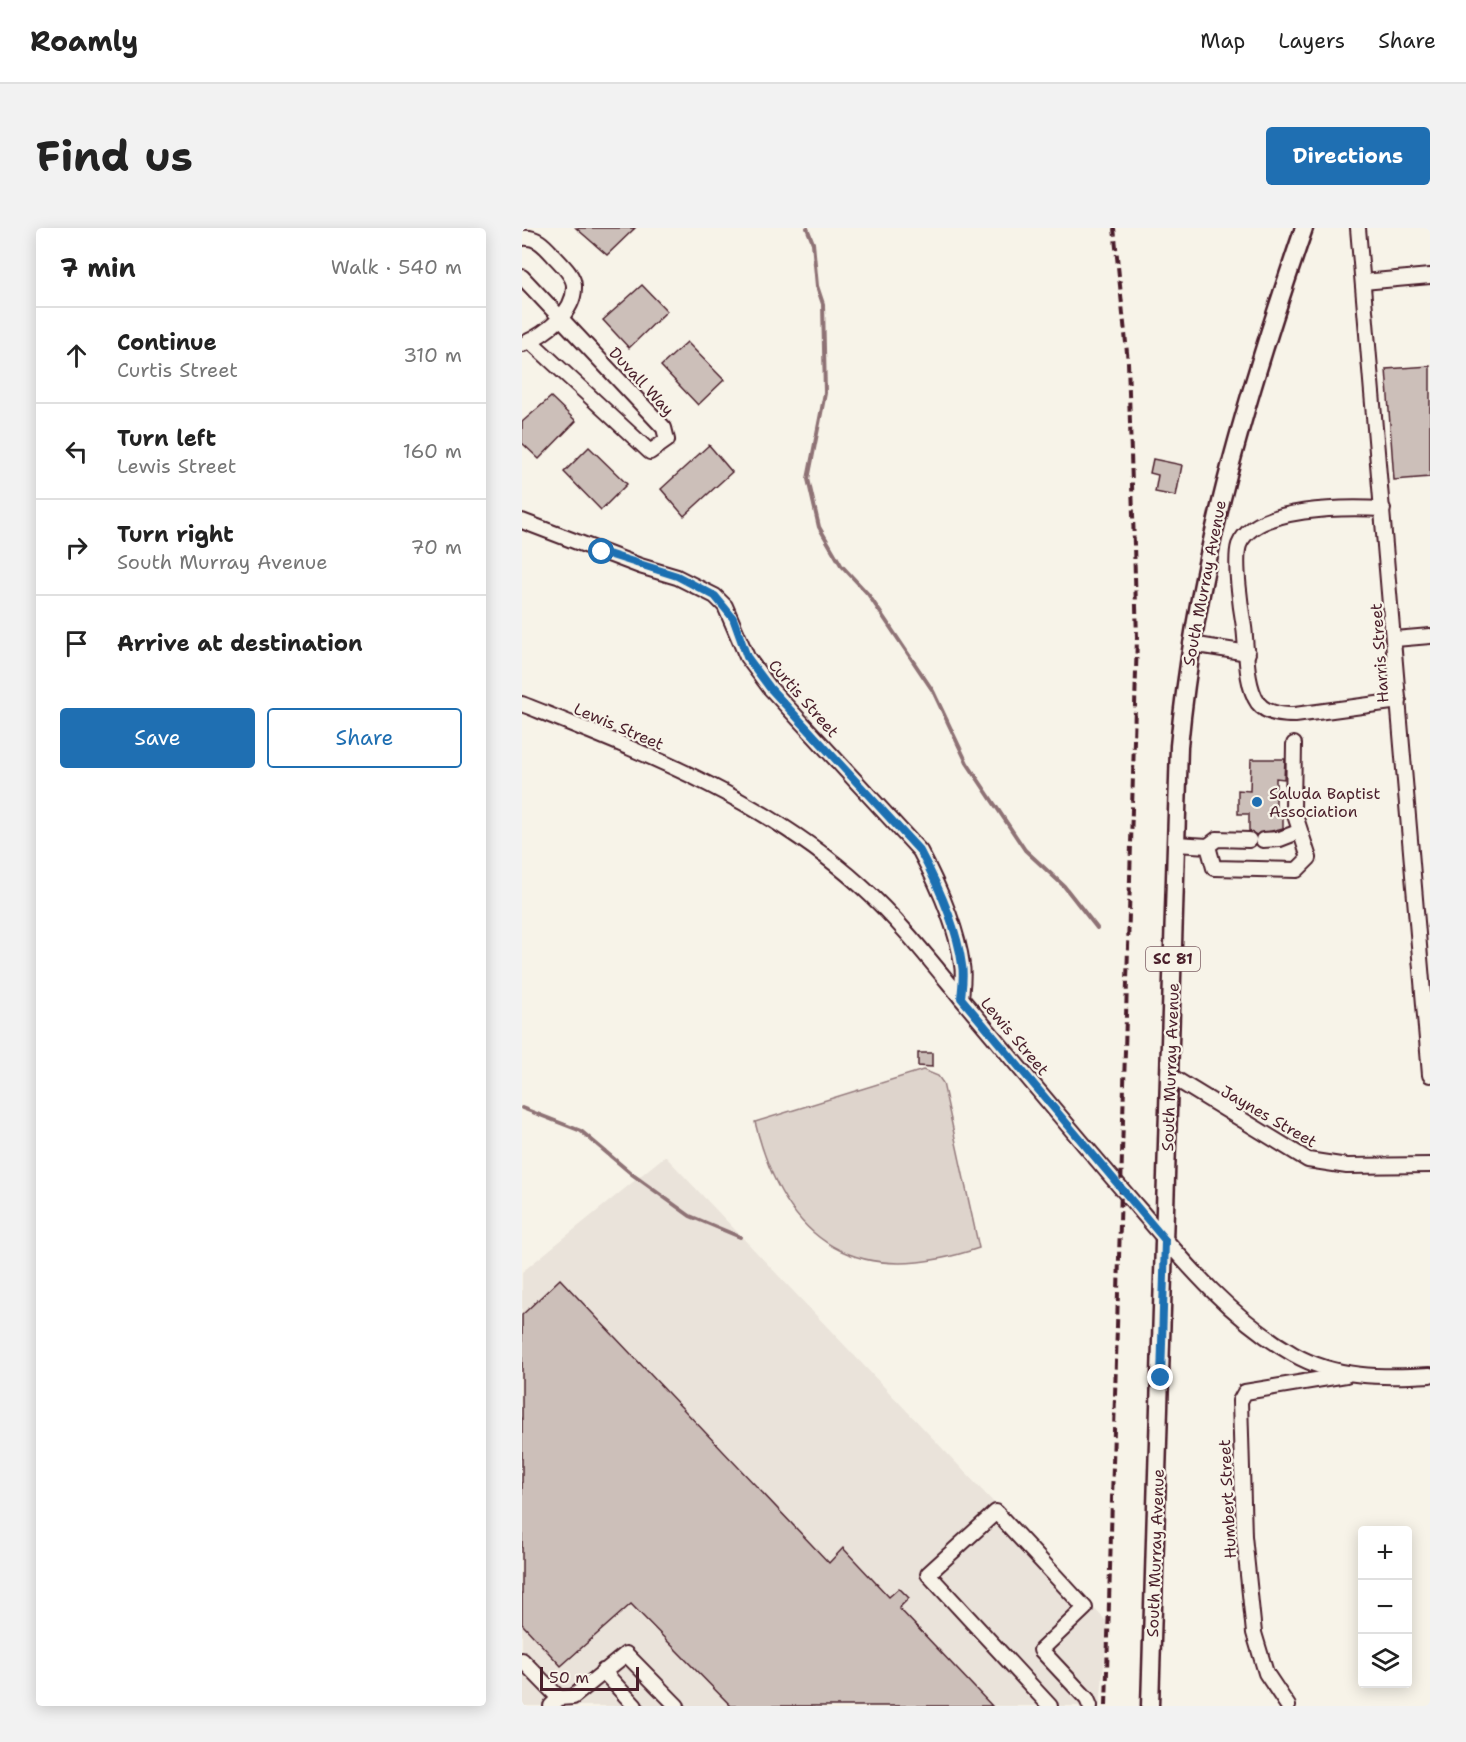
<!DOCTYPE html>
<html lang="en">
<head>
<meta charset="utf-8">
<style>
	:root { --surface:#fff; --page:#f2f2f2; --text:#222; --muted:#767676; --line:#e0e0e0; --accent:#1f6fb2 }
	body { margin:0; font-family:"Shantell Sans",sans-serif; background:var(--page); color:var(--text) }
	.controls { position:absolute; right:18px; bottom:18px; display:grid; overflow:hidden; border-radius:6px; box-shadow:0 3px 15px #0003 }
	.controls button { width:54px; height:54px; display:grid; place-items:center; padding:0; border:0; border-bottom:2px solid var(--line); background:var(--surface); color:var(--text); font:30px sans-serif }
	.scale { position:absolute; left:18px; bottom:15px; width:99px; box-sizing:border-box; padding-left:6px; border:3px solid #4a1f2b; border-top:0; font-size:16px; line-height:21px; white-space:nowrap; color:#4a1f2b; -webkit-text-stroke:4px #f7f3e8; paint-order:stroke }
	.stop { position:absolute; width:18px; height:18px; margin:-14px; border:4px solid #1f6fb2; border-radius:50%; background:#fff }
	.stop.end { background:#1f6fb2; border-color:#fff; box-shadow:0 2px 6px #0008 }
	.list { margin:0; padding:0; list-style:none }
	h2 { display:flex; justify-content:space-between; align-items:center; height:78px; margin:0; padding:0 24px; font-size:26px }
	h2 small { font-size:20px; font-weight:400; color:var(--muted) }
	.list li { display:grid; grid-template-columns:39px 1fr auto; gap:18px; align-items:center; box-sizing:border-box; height:96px; padding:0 24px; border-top:2px solid var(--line) }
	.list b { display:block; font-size:22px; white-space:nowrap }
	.list p { margin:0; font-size:20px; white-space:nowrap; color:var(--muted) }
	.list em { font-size:20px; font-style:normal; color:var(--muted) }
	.actions { display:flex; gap:12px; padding:18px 24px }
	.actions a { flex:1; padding:14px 0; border:2px solid var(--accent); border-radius:6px; text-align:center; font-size:21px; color:var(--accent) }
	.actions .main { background:var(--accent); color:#fff }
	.icon { flex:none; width:33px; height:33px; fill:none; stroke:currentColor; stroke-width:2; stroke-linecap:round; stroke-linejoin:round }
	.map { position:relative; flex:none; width:908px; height:1478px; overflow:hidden; border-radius:6px }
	header { display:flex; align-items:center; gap:36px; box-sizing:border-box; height:84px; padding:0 30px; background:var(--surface); border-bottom:2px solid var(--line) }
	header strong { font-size:28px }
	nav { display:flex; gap:33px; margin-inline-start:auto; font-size:21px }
	.intro { display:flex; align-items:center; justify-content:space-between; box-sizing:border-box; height:144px; padding:0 36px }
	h1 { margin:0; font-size:42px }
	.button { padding:15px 27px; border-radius:6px; background:var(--accent); color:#fff; font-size:21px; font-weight:700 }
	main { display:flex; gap:36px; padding:0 36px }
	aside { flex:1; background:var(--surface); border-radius:6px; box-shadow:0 3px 15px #0003 }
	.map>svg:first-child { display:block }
	.built { fill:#eae3da }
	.green { fill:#ded4cc; stroke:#947a7c; stroke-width:1.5 }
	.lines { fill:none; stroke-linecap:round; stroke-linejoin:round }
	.stream { stroke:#8e7275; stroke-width:4 }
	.building { fill:#ccbfb9; stroke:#4a1f2b; stroke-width:1.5 }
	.minor-casing { stroke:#4a1f2b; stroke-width:18 }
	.major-casing { stroke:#4a1f2b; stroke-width:21 }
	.minor { stroke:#f7f3e8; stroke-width:14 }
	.major { stroke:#f7f3e8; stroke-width:16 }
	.rail { stroke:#4a1f2b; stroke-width:4; stroke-dasharray:9 4.5; stroke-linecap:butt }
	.route { stroke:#1f6fb2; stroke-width:8 }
	.poi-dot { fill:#1f6fb2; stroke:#f7f3e8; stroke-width:2 }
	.labels { text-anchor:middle; stroke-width:4.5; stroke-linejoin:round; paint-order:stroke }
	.shield { fill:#f7f3e8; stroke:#7e5f64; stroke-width:1.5 }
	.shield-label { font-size:15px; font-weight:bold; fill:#4a1f2b }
	.street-label { font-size:16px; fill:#4a1f2b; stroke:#f7f3e8 }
	.poi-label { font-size:16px; fill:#4a1f2b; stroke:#f7f3e8; text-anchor:start }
</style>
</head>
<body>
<header>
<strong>Roamly</strong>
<nav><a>Map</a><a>Layers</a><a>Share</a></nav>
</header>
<div class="intro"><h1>Find us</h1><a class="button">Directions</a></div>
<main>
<aside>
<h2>7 min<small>Walk · 540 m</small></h2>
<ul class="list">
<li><svg class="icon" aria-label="ahead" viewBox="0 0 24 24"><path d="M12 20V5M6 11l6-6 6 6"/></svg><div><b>Continue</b><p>Curtis Street</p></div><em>310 m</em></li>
<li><svg class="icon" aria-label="left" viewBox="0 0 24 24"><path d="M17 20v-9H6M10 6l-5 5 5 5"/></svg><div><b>Turn left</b><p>Lewis Street</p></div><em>160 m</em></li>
<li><svg class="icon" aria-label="right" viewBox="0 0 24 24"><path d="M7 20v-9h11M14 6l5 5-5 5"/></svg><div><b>Turn right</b><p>South Murray Avenue</p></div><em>70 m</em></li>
<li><svg class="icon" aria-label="arrive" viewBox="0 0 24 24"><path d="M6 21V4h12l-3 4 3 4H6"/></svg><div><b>Arrive at destination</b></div></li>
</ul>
<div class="actions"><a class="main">Save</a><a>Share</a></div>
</aside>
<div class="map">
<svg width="908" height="1478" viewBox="0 0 908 1478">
	<rect width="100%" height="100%" fill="#f7f3e8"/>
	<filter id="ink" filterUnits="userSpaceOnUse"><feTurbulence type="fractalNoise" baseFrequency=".0167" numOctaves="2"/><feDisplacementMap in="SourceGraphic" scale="12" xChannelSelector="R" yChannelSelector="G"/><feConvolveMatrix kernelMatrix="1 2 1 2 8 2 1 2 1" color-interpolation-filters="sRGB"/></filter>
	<g filter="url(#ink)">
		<polygon class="built" points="143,928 586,1395 578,1478 0,1478 0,1044"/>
		<path class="green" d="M401 842 416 848 421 855 457 1020C336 1061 263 1017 233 894Z"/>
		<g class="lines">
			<g class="stream">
				<polyline points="285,0 291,15 295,58 301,76 303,165 286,251 297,299 319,337 346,366 411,463 445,535 503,622 542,658 575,700"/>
				<polyline points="0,880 59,903 111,947 168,988 218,1009"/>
			</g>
		</g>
		<g class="building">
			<polygon points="54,0 113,0 85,27"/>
			<polygon points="120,57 145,83 107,120 81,92"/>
			<polygon points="165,114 202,152 176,177 139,138"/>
			<polygon points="908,138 908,249 872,252 864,141"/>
			<polygon points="29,169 54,193 17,231 0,215 0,194"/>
			<polygon points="187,217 210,244 162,288 139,261"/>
			<polygon points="67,219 105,256 79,282 42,244"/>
			<polygon points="631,231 660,237 654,268 633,264 636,247 628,245"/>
			<polygon points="729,531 763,531 762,551 754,550 754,585 761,586 761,600 734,607 727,603 727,586 716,586 716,562 728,563"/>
			<polygon points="396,825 410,825 410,839 396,838"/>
			<polygon points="38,1051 307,1335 321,1320 367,1369 377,1360 387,1370 377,1380 470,1478 209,1478 109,1376 39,1438 0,1396 0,1087"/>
		</g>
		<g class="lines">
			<defs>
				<g id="minor">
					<polyline points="836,0 908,847"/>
					<path d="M0 10C14 8 22 17 31 27 38 35 52 47 52 58 53 85 23 106 1 116"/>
					<polyline points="0,49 142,200 145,212 128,224 8,113"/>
					<polyline points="841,54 908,48"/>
					<path d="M861 281C826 279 732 278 717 317 712 333 719 382 722 399 725 421 723 456 736 475 744 486 761 487 773 487L877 473"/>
					<path d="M0 293 118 338 155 349 193 368 203 378 225 429 248 460 398 623C416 657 435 698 440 737 442 747 440 759 439 770"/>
					<polyline points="873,411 908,408"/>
					<polyline points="669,416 726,425"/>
					<path d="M0 476C120 524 242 570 339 658 378 693 411 736 444 776 502 845 559 914 618 982 663 1035 710 1091 771 1126 813 1150 861 1150 908 1147"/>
					<polyline points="741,612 758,611 776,604"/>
					<polyline points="654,616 686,618 692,640 775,642 787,630 771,581 772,516"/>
					<polyline points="686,618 695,611 727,612"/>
					<polyline points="647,847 786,932 825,938 908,937"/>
					<polyline points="0,1432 37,1470"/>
					<polyline points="81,1443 113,1478"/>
					<polyline points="29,1478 37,1470 51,1469 104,1426 155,1478"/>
					<polyline points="528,1478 406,1346 474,1284 563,1380 519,1422 565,1471 568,1478"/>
					<polyline points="766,1478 744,1445 732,1405 722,1308 718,1173 723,1164 824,1147"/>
				</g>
				<path id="major" d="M628 1478 657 518C674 336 723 172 782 0"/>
			</defs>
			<use href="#minor" class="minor-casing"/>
			<use href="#major" class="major-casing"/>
			<use href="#minor" class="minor"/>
			<use href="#major" class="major"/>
			<polyline class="rail" points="584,1478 615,409 606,134 592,0"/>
		</g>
	</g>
	<g class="lines" filter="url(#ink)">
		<path class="route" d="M80 324 155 348 193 368 211 390 225 429 248 460 398 623C416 657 435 698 440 737 442 747 440 759 439 770L643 1012 639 1150"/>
	</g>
	<circle class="poi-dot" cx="735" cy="574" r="6"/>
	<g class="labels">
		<rect class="shield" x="624" y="719" width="54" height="24" rx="4.5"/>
		<g class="shield-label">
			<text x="651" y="736">SC 81</text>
		</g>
		<g class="street-label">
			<text transform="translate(120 153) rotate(47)" y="6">Duvall Way</text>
			<text transform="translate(682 355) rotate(-79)" y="6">South Murray Avenue</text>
			<text transform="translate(857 425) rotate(-94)" y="6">Harris Street</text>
			<text transform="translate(282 470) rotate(49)" y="6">Curtis Street</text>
			<text transform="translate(97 498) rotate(23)" y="6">Lewis Street</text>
			<text transform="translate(493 808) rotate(50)" y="6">Lewis Street</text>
			<text transform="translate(648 839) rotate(-88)" y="6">South Murray Avenue</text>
			<text transform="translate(747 888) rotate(30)" y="6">Jaynes Street</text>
			<text transform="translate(705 1271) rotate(-93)" y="6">Humbert Street</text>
			<text transform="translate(633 1325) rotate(-88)" y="6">South Murray Avenue</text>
		</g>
		<g class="poi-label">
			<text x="747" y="571">Saluda Baptist<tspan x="747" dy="18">Association</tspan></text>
		</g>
	</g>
</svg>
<div class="controls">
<button>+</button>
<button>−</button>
<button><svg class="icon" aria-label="layers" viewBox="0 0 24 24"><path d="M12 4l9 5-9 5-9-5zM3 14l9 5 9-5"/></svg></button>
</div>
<div class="scale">50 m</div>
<div class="stop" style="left:80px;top:324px"></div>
<div class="stop end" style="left:639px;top:1150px"></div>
</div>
</main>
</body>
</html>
